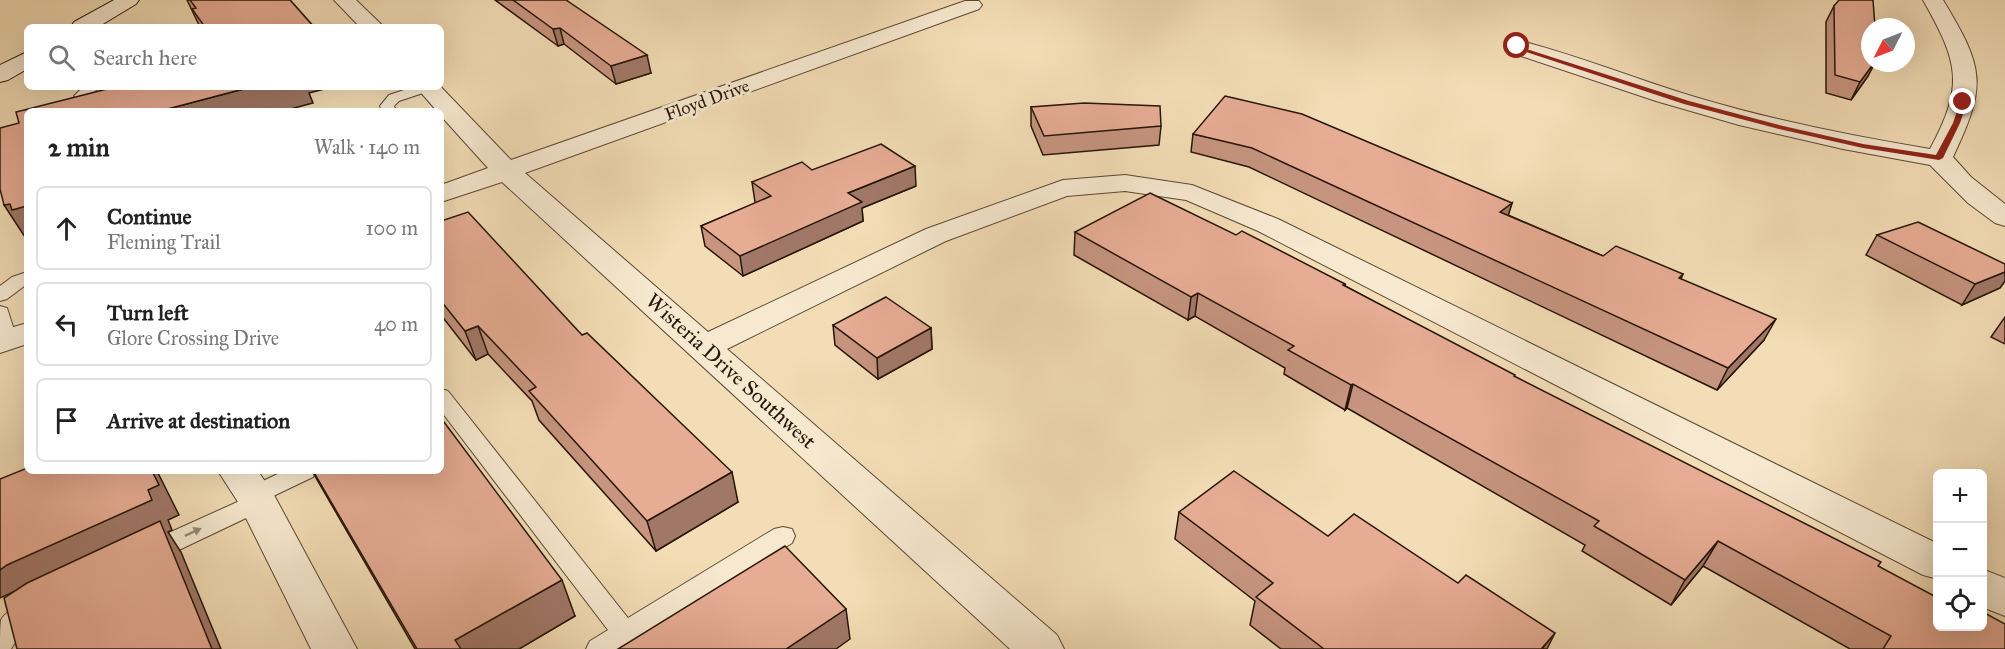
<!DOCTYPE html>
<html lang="en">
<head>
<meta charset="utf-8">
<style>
	:root { --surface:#fff; --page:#f2f2f2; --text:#222; --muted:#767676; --line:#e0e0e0 }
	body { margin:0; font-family:"IM FELL Great Primer",serif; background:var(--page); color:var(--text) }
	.controls { position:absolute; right:18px; bottom:18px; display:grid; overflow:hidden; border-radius:9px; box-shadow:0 6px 24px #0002 }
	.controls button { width:54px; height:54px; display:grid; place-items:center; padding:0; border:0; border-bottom:2px solid var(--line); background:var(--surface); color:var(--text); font:30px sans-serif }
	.compass { position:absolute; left:1861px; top:18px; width:54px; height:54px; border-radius:50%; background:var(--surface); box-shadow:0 6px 24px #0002; rotate:228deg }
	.stop { position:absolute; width:18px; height:18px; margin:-14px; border:4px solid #8f2418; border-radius:50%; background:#fff }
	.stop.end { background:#8f2418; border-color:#fff; box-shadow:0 2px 6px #0008 }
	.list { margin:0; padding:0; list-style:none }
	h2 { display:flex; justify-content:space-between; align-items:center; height:78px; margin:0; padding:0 24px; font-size:26px }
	h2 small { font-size:20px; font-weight:400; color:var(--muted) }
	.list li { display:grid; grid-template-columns:39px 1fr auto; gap:18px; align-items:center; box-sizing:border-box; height:84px; margin:0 12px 12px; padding:0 12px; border:2px solid var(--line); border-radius:9px }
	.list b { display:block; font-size:22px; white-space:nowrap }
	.list p { margin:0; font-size:20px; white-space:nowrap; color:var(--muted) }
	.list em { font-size:20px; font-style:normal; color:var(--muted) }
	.icon { flex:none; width:33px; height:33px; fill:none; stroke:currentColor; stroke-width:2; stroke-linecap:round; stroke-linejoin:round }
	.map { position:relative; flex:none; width:2005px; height:649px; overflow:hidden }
	.search { position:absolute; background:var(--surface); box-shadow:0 6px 24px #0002; left:24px; top:24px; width:420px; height:66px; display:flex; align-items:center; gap:15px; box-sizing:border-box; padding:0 21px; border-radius:9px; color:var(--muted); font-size:22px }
	.panel { position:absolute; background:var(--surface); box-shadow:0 6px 24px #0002; left:24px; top:108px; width:420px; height:366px; border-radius:9px }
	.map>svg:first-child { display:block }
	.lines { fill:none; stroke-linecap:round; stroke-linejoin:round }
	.lane-casing { stroke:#5a4834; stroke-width:2 }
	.street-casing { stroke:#5a4834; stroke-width:2 }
	.secondary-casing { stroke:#271608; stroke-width:2 }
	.lane { fill:#f7e9d0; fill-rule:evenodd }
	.street { fill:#f7e9d0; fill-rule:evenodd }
	.secondary { fill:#f7e9d0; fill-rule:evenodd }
	.wall { fill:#c6947f; stroke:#271608; stroke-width:1.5 }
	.shaded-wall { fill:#a17868; stroke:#271608; stroke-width:1.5 }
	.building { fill:#e6ac94; stroke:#271608; stroke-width:1.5 }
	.oneway { fill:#998a76 }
	.route { fill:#8f2418 }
	.labels { text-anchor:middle; stroke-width:6; stroke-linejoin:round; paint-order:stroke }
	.far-street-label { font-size:18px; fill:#271608; stroke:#f7e9d0 }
	.street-label { font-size:21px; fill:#271608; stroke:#f7e9d0 }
</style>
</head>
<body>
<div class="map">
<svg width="2005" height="649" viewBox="0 0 2005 649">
	<rect width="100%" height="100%" fill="#f3ddb6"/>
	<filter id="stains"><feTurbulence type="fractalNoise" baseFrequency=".00333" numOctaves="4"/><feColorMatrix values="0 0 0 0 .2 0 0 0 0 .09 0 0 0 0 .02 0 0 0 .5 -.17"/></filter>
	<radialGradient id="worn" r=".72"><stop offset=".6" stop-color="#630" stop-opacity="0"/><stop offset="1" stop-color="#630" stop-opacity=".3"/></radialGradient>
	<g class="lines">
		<defs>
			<g id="lane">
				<polygon points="83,87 99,87 94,92 111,94 113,97 106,101 76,99 74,96"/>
				<polygon points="413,87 434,87 432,90 399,101 394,106 396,111 382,111 380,106 389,95"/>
				<polygon points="27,272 27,284 7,299 0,301 0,286 12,277"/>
				<polygon points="0,306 7,308 17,339 14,343 7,345 0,343"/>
				<polygon points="441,389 448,391 628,618 774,529 783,527 792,529 795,536 792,543 621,649 586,649 590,641 608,630 441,411"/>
				<polygon points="284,471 316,471 313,477 267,499 269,503 265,509 160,559 151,562 142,559 139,552 142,545 244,499 242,495 246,489"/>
				<path d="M33 599 42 603 46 610 42 617 21 633 11 649H0C0 641 0 627 1 620 5 611 24 603 33 599Z"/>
			</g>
			<g id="street">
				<polygon points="334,0 356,0 384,27 360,27"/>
				<path d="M1923 0H1943C1985 69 1987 85 1953 157L1971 177 2005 204V226L1995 223 1968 203 1930 165 1843 149 1739 125 1656 101 1509 52 1506 47 1509 42 1517 40C1577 55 1635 79 1695 97 1772 120 1851 136 1930 149 1965 84 1958 62 1923 0Z"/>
				<polygon points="965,1 979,1 982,5 979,9 525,173 708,332 926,229 1063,180 1125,175 1192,185 1278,219 1938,544 1938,579 1923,575 1258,231 1186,200 1125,191 1067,196 946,241 727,349 1057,635 1064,649 1010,649 502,182 441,202 441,185 488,168 441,116 441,111 437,111 416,87 441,87 511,160"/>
				<polygon points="27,323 27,344 0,353 0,331"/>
				<polygon points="218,471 258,471 274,495 357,649 311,649 238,502"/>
				<polygon points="1982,569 2005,578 2005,616 1982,607"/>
			</g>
			<g id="secondary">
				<polygon points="114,0 139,0 136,4 98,27 71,27 74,22"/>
				<polygon points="27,52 27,69 8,80 0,82 0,65"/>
			</g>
		</defs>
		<use href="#lane" class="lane-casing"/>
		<use href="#street" class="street-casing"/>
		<use href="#secondary" class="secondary-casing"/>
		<use href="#lane" class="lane"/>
		<use href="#street" class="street"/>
		<use href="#secondary" class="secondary"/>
	</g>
	<g class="wall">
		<polygon points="187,0 290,0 314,27 200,27"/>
		<polygon points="495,0 566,0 651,73 616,84 564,44 558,46"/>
		<polygon points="1834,6 1868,76 1851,100 1826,93 1826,22"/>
		<polygon points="1031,107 1161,126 1159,145 1043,155 1031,126"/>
		<polygon points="1193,134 1512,203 1508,215 1603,256 1683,274 1681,279 1764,340 1717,390 1249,167 1191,152"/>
		<polygon points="752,182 916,186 862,208 863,221 743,276 705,246 701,226 756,203 755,202"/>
		<polygon points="441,221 738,502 656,551 539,420 532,401 488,354 476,360 441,315"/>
		<polygon points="1075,232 1236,235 1345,284 1345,286 1514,377 1878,566 2005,649 1850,649 1703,566 1671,605 1582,551 1585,545 1347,408 1345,410 1284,374 1285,368 1195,316 1188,320 1074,255"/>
		<polygon points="1877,235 2005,264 2005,281 2000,288 1962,305 1866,255"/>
		<polygon points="2005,317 2005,344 1991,337"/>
		<polygon points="833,325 931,328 932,349 878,379 835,345"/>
		<polygon points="312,471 441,471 575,616 519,649 415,649"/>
		<polygon points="1179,512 1328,536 1547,649 1281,649 1250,625 1255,601 1175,539"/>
	</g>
	<g class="shaded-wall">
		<polygon points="560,28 564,44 558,46 553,29"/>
		<polygon points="647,55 651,73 616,84 611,66"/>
		<polygon points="1874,63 1875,63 1868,76 1851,100 1860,82"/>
		<polygon points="251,87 332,87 309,93 313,103 283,111 160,111"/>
		<polygon points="915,166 916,186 862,208 863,221 743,276 740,256 848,193"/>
		<polygon points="1512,203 1506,223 1500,212"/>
		<polygon points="10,204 27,206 27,237 25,237 4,205"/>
		<polygon points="2005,272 2005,281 2000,288 1962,305 1975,284"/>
		<polygon points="1198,293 1195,316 1188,320 1191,297"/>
		<polygon points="1776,319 1764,340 1717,390 1728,368"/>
		<polygon points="478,326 488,354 476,360 465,331"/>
		<polygon points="931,328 932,349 878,379 877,358"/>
		<polygon points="1353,384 1347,408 1345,410 1351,385"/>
		<polygon points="152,471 157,471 179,515 168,520 172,530 168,532 181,552 221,649 212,649 15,591 0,598 0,564 7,565 148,490"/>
		<polygon points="732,472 738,502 656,551 647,521"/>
		<polygon points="1718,541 1703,566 1671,605 1685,580"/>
		<polygon points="562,580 575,616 519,649 460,649 455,640"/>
		<polygon points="846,609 850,639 836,649 786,649"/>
		<polygon points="1555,633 1547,649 1542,649"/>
	</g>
	<g class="building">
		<polygon points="190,0 290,0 314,27 205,27 192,9 196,8"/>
		<polygon points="513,0 566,0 647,55 611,66 560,28 553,29"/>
		<polygon points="1839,0 1873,0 1875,27 1870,27 1870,63 1874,63 1860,82 1835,75 1834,6"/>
		<polygon points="115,87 251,87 160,111 27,111 27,206 12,210 10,204 4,205 0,189 0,128 19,123 16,112"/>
		<polygon points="1225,96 1302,114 1512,203 1500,212 1603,256 1616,246 1683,274 1679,278 1776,319 1728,368 1252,148 1193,134"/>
		<polygon points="1084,103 1160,106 1161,126 1044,136 1031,107"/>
		<polygon points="881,144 915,166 848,193 862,202 740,256 701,226 771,196 752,182 802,162 812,170"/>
		<polygon points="1150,193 1236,235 1242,231 1345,284 1343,285 1515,375 1514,376 1881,562 1878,566 1938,598 1938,627 1983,627 1983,612 2005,624 2005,649 1883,649 1891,636 1718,541 1685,580 1594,526 1599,521 1353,384 1351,385 1288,350 1294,346 1198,293 1191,297 1075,232"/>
		<polygon points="468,212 582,335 587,333 732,472 647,521 529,391 536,387 478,326 465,331 441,301 441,221"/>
		<polygon points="1918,222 2005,264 2005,272 1975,284 1877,235"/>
		<polygon points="886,297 931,328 877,358 833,325"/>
		<polygon points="441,418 562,580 455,640 461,649 417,649 313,471 441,471"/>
		<polygon points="27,468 27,471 152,471 159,485 148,490 152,500 7,565 0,570 0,479"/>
		<polygon points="1234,471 1328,536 1354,514 1458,583 1466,575 1555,633 1542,648 1544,649 1324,649 1256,597 1273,583 1179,512"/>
		<polygon points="160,521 212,649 17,649 4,598 27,583"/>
		<polygon points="785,546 846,609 786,649 618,649"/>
	</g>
	<defs><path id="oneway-solid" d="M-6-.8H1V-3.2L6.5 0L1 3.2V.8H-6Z" transform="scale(1.5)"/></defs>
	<use class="oneway" href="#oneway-solid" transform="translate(193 532) rotate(-25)"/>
	<polygon class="route" points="1514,45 1689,101 1783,126 1863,144 1936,155 1953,123 1960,102 1963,100 1967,102 1960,123 1943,158 1939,160 1863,148 1779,129 1684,104 1514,48"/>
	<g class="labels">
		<g class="far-street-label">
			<text transform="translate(707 100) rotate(-20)" y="6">Floyd Drive</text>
		</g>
		<g class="street-label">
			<text transform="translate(731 371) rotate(42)" y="7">Wisteria Drive Southwest</text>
		</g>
	</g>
	<rect width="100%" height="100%" filter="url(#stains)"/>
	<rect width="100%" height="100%" fill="url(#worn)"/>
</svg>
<div class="controls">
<button>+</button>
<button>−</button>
<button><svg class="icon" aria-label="locate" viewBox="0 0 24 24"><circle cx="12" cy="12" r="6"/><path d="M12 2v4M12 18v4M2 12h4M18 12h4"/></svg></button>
</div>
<svg class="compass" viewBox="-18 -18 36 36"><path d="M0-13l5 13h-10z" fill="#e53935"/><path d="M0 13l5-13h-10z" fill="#767676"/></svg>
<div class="stop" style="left:1517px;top:46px"></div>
<div class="stop end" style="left:1963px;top:102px"></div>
<div class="search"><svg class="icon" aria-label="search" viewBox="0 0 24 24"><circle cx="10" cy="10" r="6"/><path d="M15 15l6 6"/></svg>Search here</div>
<section class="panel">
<h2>2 min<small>Walk · 140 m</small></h2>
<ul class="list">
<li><svg class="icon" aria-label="ahead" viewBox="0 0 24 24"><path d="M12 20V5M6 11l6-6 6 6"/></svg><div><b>Continue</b><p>Fleming Trail</p></div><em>100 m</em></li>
<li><svg class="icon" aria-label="left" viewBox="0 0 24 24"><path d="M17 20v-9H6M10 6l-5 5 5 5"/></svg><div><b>Turn left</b><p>Glore Crossing Drive</p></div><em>40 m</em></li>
<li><svg class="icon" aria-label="arrive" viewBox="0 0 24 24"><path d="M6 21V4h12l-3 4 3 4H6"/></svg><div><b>Arrive at destination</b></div></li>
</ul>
</section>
</div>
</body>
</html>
